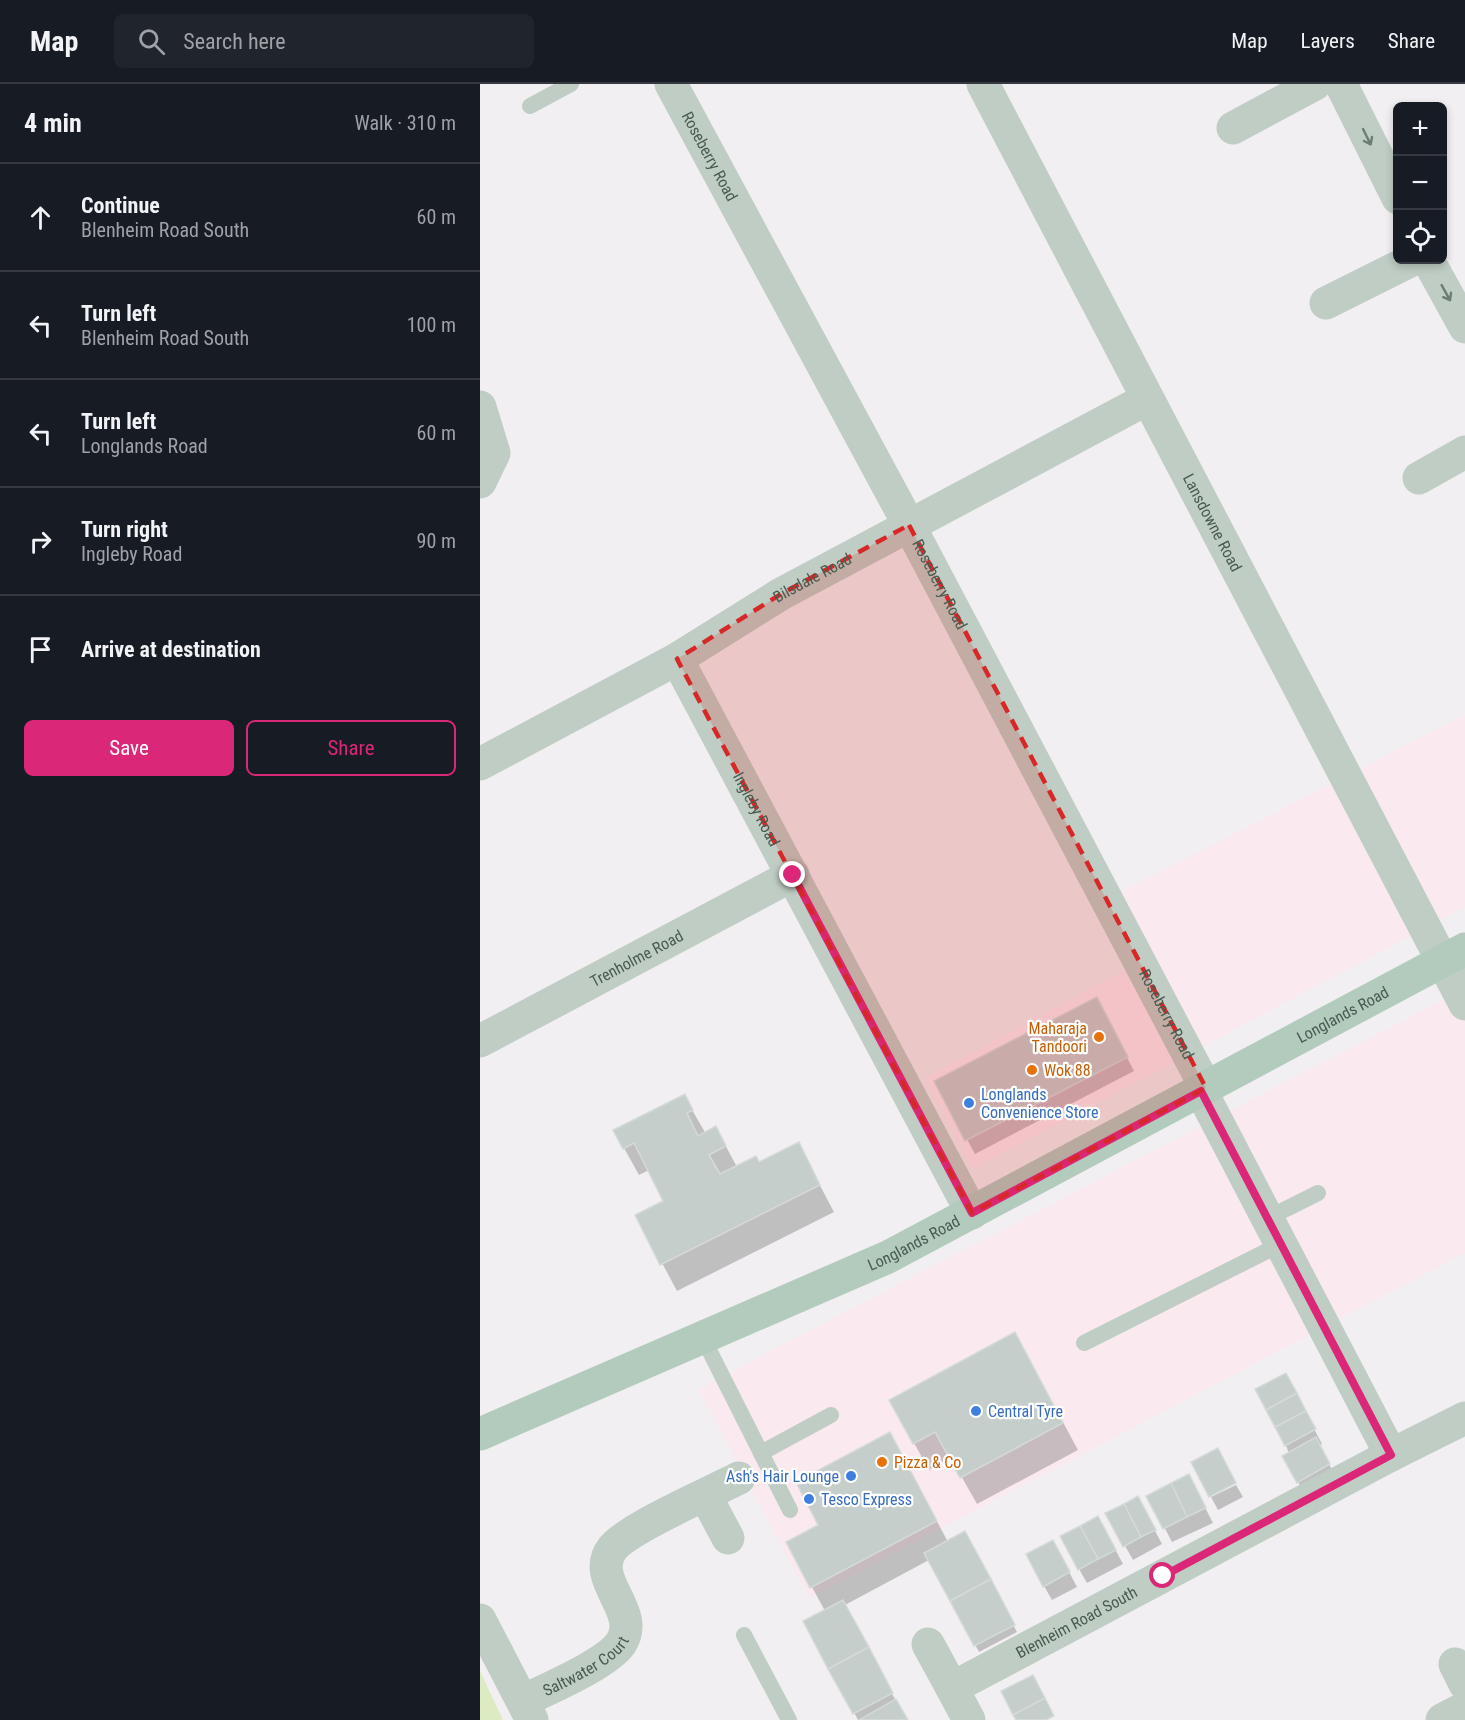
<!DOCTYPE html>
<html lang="en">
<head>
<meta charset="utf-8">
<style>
	:root { --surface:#171b24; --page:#20242c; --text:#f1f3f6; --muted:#9ea1a6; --line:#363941; --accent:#db2777 }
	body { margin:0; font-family:"Roboto Condensed",sans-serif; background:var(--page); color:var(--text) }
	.controls { position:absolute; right:18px; top:18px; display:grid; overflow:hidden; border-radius:9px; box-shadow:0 3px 9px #0003 }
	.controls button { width:54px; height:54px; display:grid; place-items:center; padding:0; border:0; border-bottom:2px solid var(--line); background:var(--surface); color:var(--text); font:30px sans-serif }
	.stop { position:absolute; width:18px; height:18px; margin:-14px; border:4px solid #db2777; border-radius:50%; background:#fff }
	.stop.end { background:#db2777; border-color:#fff; box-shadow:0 2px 6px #0008 }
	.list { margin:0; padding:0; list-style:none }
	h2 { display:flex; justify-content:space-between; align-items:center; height:78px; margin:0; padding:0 24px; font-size:26px }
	h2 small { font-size:20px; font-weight:400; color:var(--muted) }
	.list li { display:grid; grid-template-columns:39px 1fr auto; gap:18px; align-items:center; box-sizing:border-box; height:108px; padding:0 24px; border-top:2px solid var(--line) }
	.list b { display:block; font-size:22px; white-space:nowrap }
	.list p { margin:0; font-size:20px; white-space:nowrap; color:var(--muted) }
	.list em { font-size:20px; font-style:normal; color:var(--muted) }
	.actions { display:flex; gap:12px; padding:18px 24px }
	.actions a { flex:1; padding:14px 0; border:2px solid var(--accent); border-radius:9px; text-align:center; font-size:21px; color:var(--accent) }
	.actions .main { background:var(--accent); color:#fff }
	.icon { flex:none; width:33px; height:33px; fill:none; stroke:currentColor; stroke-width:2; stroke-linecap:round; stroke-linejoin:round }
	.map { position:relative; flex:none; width:985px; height:1636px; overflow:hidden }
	header { display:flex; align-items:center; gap:36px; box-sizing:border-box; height:84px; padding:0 30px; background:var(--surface); border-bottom:2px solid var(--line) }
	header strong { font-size:28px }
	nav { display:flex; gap:33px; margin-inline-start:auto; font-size:21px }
	.search { width:420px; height:54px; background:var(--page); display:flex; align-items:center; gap:15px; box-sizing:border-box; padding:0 21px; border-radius:9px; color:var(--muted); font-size:22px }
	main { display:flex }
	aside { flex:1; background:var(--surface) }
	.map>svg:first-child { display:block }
	.commercial { fill:#faeaf0 }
	.green { fill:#ddebc2 }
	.shadow { fill:#0003 }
	.building { fill:#c6cecb; stroke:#d4dad8; stroke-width:1.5 }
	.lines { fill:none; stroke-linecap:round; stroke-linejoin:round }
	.service { stroke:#bfcdc4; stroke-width:16 }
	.minor { stroke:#bfcdc4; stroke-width:33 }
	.primary { stroke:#b2cbbd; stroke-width:33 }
	.oneway { stroke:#6c7d73 }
	.route { stroke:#db2777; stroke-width:8 }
	.marked { fill:#d62828; fill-opacity:0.2; stroke:#d62828; stroke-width:4.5; stroke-dasharray:12 8; stroke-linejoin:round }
	.food-dot { fill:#e8710a; stroke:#fff; stroke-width:2 }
	.shop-dot { fill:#3f7fe0; stroke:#fff; stroke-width:2 }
	.labels { text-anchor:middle; stroke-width:4.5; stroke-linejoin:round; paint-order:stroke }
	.street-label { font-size:16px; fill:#495b50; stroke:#fff }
	.food-label { font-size:16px; fill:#c56008; stroke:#fff; text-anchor:start }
	.shop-label { font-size:16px; fill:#366cbe; stroke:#fff; text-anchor:start }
</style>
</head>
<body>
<header>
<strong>Map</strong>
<div class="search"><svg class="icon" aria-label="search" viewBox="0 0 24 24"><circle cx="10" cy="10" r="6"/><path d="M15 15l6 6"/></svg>Search here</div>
<nav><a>Map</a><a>Layers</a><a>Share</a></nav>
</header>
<main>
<aside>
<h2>4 min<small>Walk · 310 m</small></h2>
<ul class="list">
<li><svg class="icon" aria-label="ahead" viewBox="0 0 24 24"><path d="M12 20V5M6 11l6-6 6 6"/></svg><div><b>Continue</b><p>Blenheim Road South</p></div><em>60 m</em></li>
<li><svg class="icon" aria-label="left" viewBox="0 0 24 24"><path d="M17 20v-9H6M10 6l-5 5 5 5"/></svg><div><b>Turn left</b><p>Blenheim Road South</p></div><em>100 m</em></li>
<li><svg class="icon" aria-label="left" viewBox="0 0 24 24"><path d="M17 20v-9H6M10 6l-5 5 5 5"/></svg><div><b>Turn left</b><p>Longlands Road</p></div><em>60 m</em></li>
<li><svg class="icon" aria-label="right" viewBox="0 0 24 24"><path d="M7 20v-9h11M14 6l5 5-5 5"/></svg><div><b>Turn right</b><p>Ingleby Road</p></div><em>90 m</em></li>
<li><svg class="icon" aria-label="arrive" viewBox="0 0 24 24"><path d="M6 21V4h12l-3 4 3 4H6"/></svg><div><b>Arrive at destination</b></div></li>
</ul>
<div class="actions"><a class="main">Save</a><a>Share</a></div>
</aside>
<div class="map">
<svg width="985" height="1636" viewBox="0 0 985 1636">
	<rect width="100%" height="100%" fill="#f1eff1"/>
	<g class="commercial">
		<polygon points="985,631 985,823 493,1085 446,994 654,881 622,817"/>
		<polygon points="985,904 985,1169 329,1514 218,1305"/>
	</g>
	<polygon class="green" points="0,1587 23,1636 0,1636"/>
	<g class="shadow">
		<polygon points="624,929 654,987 495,1070 456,998"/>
		<polygon points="204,1012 226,1050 236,1044 257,1083 279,1079 318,1060 354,1128 197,1207 157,1132 185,1118 169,1086 159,1091 144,1064"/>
		<polygon points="550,1277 598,1366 497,1420 471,1374 449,1386 434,1359"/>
		<polygon points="813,1305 842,1360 839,1362 857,1395 826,1412 818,1398 806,1361"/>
		<polygon points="425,1377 468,1458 484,1449 537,1548 499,1568 449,1476 365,1521 426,1636 378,1636 325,1538 345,1527 308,1459 341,1442"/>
		<polygon points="756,1401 763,1413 738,1426 731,1413"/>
		<polygon points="716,1406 733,1439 692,1458 668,1412"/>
		<polygon points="665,1428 682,1460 653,1476 645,1462"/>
		<polygon points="626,1448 643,1480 607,1499 599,1485"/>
		<polygon points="580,1471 597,1503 572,1516 564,1502"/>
	</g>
	<g class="building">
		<polygon points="617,913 648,973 485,1057 454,997"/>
		<polygon points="205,1010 213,1026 207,1029 218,1052 236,1042 246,1062 229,1071 240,1090 276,1072 279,1078 319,1058 340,1101 180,1181 155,1131 183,1117 154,1059 143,1065 133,1046"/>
		<polygon points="535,1248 583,1339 480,1394 455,1348 433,1360 409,1316"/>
		<polygon points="806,1289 817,1309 786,1326 775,1305"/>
		<polygon points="817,1309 826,1327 795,1343 786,1326"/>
		<polygon points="826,1327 836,1345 805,1362 795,1343"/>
		<polygon points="410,1348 457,1437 330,1504 306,1458 338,1441 316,1398"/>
		<polygon points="836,1353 850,1380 817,1399 802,1372"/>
		<polygon points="738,1364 756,1399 729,1413 711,1378"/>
		<polygon points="709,1390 726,1424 707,1433 691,1399"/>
		<polygon points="691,1399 707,1433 683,1445 666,1412"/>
		<polygon points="658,1412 676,1446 661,1453 644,1420"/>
		<polygon points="644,1420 661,1453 643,1463 625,1429"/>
		<polygon points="618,1432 636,1466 618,1475 600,1442"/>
		<polygon points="600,1442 618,1475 598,1486 580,1452"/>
		<polygon points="485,1447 511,1495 470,1517 444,1469"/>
		<polygon points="573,1456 590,1488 563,1503 546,1470"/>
		<polygon points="511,1495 535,1541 494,1562 470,1517"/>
		<polygon points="363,1516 389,1563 348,1585 323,1537"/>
		<polygon points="389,1563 413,1609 373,1630 348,1585"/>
		<polygon points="553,1591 565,1614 533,1631 521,1607"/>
		<polygon points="565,1614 574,1632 566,1636 536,1636 533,1631"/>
		<polygon points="416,1615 428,1636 379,1636"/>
	</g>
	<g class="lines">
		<g class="service">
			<polyline points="50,22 91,0"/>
			<polyline points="788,1134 838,1109"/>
			<polyline points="223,1254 281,1369 351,1331"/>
			<polyline points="604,1259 801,1160"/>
			<polyline points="281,1369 310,1426"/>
			<polyline points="264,1551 309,1636"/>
		</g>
		<g class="minor">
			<path id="s1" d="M191 0 429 441 726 1004"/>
			<path id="s2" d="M503 0 985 920"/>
			<polyline points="861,0 918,114"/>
			<polyline points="753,44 835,0"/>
			<polyline points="948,176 985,243"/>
			<polyline points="846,219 932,176"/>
			<polyline points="0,323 14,369 0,398"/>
			<polyline points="939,394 985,368"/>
			<path id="s3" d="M197 575 492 1129"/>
			<path id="s4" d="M0 680 197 575 301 510 667 315"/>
			<path id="s5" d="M0 957 313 791"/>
			<polyline points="911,1371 985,1334"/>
			<polyline points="225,1411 248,1454"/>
			<polyline points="0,1536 52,1636"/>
			<polyline points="448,1560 472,1604"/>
			<polyline points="975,1580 985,1600"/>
			<path id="s6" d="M43 1617C67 1605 127 1580 141 1559 162 1527 109 1496 132 1465 146 1445 232 1408 259 1394"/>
			<path id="s7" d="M489 1636 472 1604 911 1371 721 1007"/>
			<polyline points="962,1636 985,1624"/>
		</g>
		<path class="primary" id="s8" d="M0 1350 408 1173 985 865"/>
	</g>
	<defs><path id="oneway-shaft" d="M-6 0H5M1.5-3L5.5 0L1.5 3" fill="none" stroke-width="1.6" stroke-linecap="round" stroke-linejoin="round" transform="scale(1.5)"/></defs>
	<g class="oneway">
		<use href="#oneway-shaft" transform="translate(887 53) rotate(64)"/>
		<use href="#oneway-shaft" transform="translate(966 209) rotate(61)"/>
	</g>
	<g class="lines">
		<polyline class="route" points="313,791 492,1129 721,1007 911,1371 683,1492"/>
	</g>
	<path class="marked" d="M429 441 726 1004 492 1129 197 575 301 510Z"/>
	<g class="food-dot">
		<circle cx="619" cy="953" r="6"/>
		<circle cx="552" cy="986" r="6"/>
		<circle cx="402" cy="1378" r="6"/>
	</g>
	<g class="shop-dot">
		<circle cx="489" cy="1019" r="6"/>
		<circle cx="496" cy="1327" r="6"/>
		<circle cx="371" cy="1392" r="6"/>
		<circle cx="329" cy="1415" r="6"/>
	</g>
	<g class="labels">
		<g class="street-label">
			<text dy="6" stroke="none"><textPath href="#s1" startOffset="82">Roseberry Road</textPath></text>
			<text dy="6" stroke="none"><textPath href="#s2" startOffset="495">Lansdowne Road</textPath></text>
			<text dy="6" stroke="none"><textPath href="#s4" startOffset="381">Bilsdale Road</textPath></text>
			<text dy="6" stroke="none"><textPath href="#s1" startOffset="568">Roseberry Road</textPath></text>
			<text dy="6" stroke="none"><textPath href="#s3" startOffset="170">Ingleby Road</textPath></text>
			<text dy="6" stroke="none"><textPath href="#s5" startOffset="177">Trenholme Road</textPath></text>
			<text dy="6" stroke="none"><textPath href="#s1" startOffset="1054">Roseberry Road</textPath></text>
			<text dy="6" stroke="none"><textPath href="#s8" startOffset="960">Longlands Road</textPath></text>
			<text dy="6" stroke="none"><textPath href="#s8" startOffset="474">Longlands Road</textPath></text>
			<text dy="6" stroke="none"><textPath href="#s7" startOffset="177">Blenheim Road South</textPath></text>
			<text dy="6" stroke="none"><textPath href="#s6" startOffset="72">Saltwater Court</textPath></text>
		</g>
		<g class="food-label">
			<text x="607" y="950" text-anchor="end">Maharaja<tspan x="607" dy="18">Tandoori</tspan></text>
			<text x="564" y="992">Wok 88</text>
			<text x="414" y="1384">Pizza &amp; Co</text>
		</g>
		<g class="shop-label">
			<text x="501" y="1016">Longlands<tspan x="501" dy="18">Convenience Store</tspan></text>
			<text x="508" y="1333">Central Tyre</text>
			<text x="359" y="1398" text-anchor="end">Ash's Hair Lounge</text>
			<text x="341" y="1421">Tesco Express</text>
		</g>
	</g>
</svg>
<div class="controls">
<button>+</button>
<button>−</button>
<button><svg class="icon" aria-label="locate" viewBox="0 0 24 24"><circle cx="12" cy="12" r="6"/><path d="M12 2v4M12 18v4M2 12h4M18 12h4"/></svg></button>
</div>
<div class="stop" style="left:683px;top:1492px"></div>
<div class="stop end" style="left:313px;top:791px"></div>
</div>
</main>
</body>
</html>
